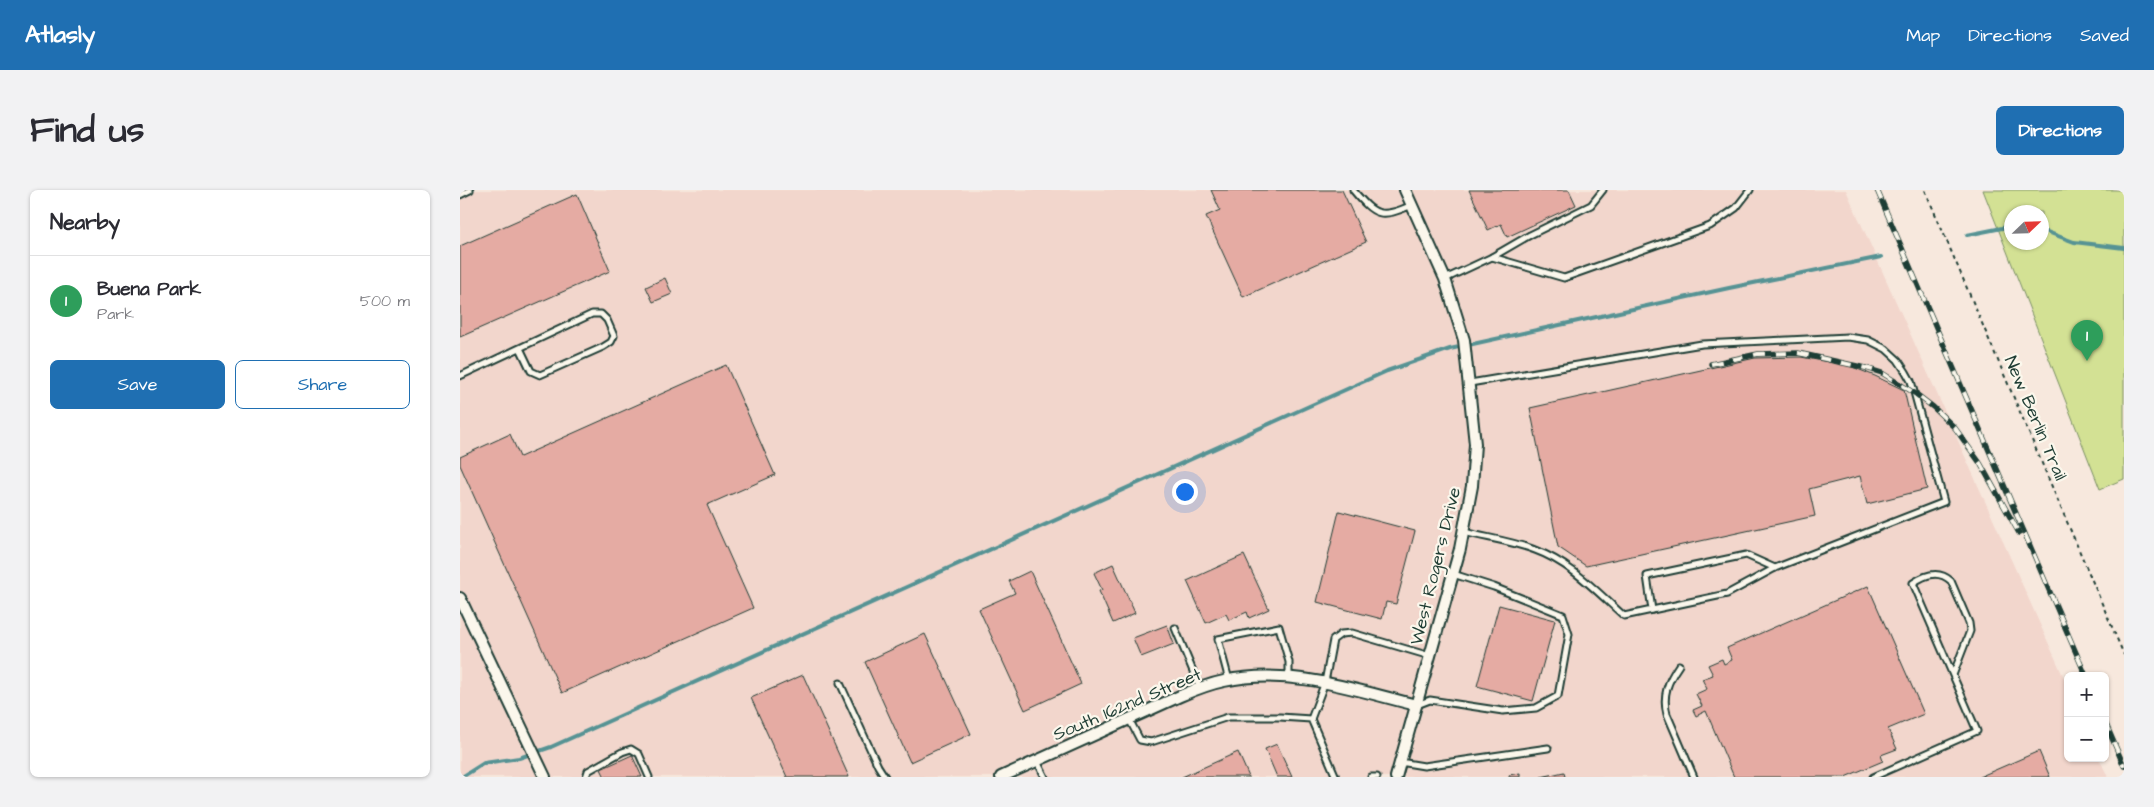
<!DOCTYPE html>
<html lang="en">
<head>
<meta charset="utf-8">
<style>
	:root { --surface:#fff; --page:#f2f2f3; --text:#2b2b33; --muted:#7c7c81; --line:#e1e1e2; --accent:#1f6fb2 }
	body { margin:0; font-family:"Architects Daughter",sans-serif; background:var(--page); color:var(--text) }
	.controls { position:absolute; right:15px; bottom:15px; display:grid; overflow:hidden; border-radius:8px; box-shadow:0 1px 4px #0004 }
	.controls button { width:45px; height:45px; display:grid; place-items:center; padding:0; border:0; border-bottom:1px solid var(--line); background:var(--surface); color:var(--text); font:25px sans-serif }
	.compass { position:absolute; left:1544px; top:15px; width:45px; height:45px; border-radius:50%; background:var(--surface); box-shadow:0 1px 4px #0004; rotate:67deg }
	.you { position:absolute; left:724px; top:301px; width:18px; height:18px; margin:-12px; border:4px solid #fff; border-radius:50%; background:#1a73e8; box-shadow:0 0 0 8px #1a73e833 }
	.badge { display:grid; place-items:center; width:32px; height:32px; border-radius:50%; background:var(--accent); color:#fff; font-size:16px; font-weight:700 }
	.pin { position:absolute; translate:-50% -41px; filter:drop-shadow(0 1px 2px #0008) }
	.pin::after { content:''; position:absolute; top:26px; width:18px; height:15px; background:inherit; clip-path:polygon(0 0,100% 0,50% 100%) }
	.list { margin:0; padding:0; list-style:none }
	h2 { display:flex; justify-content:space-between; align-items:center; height:65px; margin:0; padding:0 20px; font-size:21px }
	h2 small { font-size:16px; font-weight:400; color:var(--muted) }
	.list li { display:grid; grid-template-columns:32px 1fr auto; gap:15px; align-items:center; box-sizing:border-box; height:90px; padding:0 20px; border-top:1px solid var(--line) }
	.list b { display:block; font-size:19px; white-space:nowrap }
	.list p { margin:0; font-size:16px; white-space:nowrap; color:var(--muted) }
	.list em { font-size:16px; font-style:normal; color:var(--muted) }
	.actions { display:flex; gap:10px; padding:15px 20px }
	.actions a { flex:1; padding:11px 0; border:1px solid var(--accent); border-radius:8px; text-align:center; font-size:18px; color:var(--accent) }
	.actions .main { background:var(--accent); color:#fff }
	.map { position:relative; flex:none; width:1664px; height:587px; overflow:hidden; border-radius:8px }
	header { display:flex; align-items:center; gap:30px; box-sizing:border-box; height:70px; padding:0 25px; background:var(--accent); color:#fff }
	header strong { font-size:24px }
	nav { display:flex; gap:28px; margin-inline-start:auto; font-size:18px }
	.intro { display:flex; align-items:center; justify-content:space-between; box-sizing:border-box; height:120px; padding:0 30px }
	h1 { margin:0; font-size:35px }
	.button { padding:12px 22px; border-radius:8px; background:var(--accent); color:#fff; font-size:18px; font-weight:700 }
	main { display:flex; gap:30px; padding:0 30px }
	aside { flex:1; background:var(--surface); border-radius:8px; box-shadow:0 1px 4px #0004 }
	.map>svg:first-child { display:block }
	.built { fill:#f2d6cc }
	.green { fill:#d3e194; stroke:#798f64; fill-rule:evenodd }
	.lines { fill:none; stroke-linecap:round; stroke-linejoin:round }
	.stream { stroke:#569394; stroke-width:4 }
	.building { fill:#e5aba3; stroke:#1f3d34 }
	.service-casing { stroke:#1f3d34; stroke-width:9 }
	.minor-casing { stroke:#1f3d34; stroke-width:14 }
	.path { stroke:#1f3d34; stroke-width:2; stroke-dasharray:4 4; stroke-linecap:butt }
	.service { stroke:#fbf7ec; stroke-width:5 }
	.minor { stroke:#fbf7ec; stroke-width:10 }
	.rail-casing { stroke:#1f3d34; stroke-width:5.5 }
	.rail { stroke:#fbf7ec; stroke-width:4; stroke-dasharray:11; stroke-linecap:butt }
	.labels { text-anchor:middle; stroke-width:4.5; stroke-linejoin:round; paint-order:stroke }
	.street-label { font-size:18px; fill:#1f3d34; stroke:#fbf7ec }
</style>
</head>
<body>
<header>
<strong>Atlasly</strong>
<nav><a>Map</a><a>Directions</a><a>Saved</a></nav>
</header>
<div class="intro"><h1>Find us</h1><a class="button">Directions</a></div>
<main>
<aside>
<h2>Nearby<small></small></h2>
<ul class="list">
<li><span class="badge" style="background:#2e9e5b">1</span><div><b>Buena Park</b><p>Park</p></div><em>500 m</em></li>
</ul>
<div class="actions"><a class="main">Save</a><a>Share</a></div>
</aside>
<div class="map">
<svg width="1664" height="587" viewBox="0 0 1664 587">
	<rect width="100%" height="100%" fill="#f7e8dd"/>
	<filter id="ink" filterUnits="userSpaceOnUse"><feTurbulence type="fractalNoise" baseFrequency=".02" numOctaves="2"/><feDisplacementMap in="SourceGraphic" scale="10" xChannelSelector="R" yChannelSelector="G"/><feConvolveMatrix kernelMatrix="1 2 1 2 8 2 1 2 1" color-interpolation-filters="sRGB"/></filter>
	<g filter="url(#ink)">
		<polygon class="built" points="0,0 1386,0 1608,497 1608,568 1639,568 1648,587 0,587"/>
		<path class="green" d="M1523 0H1664V289L1640 299ZM1552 22H1582V52H1552Z"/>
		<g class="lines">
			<g class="stream">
				<polyline points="1582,40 1614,52 1664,58"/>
				<polyline points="1507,45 1552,36"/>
				<polyline points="2,587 24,573 59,568 91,557 927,181 990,159 1269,98 1421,67"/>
			</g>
		</g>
		<g class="building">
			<polygon points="751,0 882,0 906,52 783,107 746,26 760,20"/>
			<polygon points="1009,0 1109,0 1116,15 1047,47 1041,34 1028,40"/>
			<polygon points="117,4 150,81 0,147 0,56"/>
			<polygon points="205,88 212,104 193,112 186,97"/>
			<polygon points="1341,167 1390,176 1415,186 1444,200 1467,299 1407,314 1400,286 1349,299 1355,326 1126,376 1098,357 1070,218 1295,168"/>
			<polygon points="266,175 315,285 247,315 293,418 102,503 0,275 0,267 50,244 60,267"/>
			<polygon points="879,321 955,341 936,414 926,412 922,429 857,412"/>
			<polygon points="784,365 809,419 789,428 787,422 769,430 766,424 746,433 727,391"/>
			<polygon points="653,374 675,423 653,433 639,401 642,400 634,383"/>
			<polygon points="570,381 621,494 565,520 519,419 555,403 549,391"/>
			<polygon points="1408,396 1464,524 1428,539 1437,559 1421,565 1423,571 1385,587 1274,587 1246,521 1236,526 1233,520 1242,516 1236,504 1247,499 1242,489 1253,485 1248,475 1262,469 1264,474 1272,470 1267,458"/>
			<polygon points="1039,415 1095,430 1073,511 1017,496"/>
			<polygon points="707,435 714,454 681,467 673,448"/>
			<polygon points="465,444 511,544 450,572 405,472"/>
			<polygon points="343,485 389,587 327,587 291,508"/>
			<polygon points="817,554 832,587 817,587 805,559"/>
			<polygon points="1579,561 1590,587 1519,587"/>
			<polygon points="778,562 789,587 722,587"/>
			<polygon points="172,565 182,587 145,587 141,579"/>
			<polygon points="1104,582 1105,587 1081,587"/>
			<polygon points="1060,583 1060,587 1049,587 1049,585"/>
		</g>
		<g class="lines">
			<defs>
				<g id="service">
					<path d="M893 0C915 26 920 29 952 15"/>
					<polyline points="0,5 10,0"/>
					<polyline points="1032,67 1104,88 1250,36 1276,18 1290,0"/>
					<polyline points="985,89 1032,67 1070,45 1131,15 1143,0"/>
					<polyline points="0,186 132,124 141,124 147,130 154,146 151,152 143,157 80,185 71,181 60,158"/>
					<path d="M1004 342C1027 348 1052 351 1075 360 1111 373 1136 401 1164 426L1267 404 1315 378 1484 312 1451 191 1446 182 1438 170 1426 159 1408 150 1388 147 1242 154 1010 193"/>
					<polyline points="1192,420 1187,386 1286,365 1315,378"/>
					<polyline points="715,438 740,498"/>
					<path d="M1219 475C1208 491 1202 505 1207 524L1234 587"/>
					<polyline points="769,490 758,449 819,437 829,472 829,486"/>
					<polyline points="380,493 418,576 425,587"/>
					<polyline points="957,515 970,510 1043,521 1076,518 1098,506 1109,444 1103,425 1034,397 993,384"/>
					<polyline points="669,529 680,550 691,552 768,527 820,527 851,529 876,587"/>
					<polyline points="851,529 865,492 873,450 881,444 892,443 970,466"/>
					<polyline points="577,571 585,587"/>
					<polyline points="940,572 964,576 1088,558"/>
					<polyline points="126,587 128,581 162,562 171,559 179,564 189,587"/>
					<polyline points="911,587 917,587"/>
					<path d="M1413 587 1517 541 1453 393C1466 384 1479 380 1491 391L1509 433 1510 441 1493 485"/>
				</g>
				<g id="minor">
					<polyline points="0,408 85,587"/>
					<path d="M541 587 720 506C734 500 749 494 764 491 830 477 892 499 956 515"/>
					<polyline points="936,587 1000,359 1012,296 1015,254 1004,150 985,89 945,0"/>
				</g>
			</defs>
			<use href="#service" class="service-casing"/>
			<use href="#minor" class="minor-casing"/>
			<polyline class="path" points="1465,0 1664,465"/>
			<use href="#service" class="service"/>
			<use href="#minor" class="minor"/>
			<defs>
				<g id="rail">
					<polyline points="1417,0 1626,486"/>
					<polyline points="1251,174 1298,164 1338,163 1406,178 1422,183 1456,204 1473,217 1495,238 1520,273 1559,343"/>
					<polyline points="1645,532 1664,576"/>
				</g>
			</defs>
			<use href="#rail" class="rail-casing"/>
			<use href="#rail" class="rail"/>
		</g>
	</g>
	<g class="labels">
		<g class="street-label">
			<text transform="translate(1576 228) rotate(67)" y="6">New Berlin Trail</text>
			<text transform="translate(975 376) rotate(-76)" y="6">West Rogers Drive</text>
			<text transform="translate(667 514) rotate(-23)" y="6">South 162nd Street</text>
		</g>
	</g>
</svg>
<div class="controls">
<button>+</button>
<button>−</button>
</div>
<svg class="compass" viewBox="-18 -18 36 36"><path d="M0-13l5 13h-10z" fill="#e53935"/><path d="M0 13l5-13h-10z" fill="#7c7c81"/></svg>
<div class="you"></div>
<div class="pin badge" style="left:1627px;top:171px;background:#2e9e5b">1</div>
</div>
</main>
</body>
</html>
